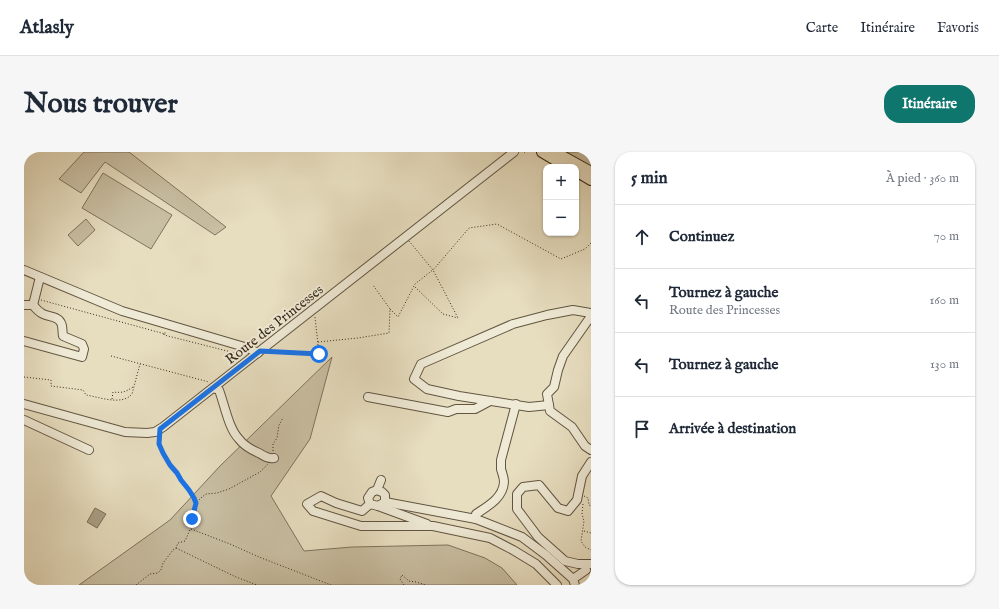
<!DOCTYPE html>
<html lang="fr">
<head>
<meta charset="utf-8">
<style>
	:root { --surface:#fff; --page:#f6f6f7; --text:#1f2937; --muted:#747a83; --line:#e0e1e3; --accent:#0f766e }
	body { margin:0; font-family:"IM FELL English",serif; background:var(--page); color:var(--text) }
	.controls { position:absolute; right:12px; top:12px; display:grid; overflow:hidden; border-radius:8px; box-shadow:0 1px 3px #0004 }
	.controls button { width:36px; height:36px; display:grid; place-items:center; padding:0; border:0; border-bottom:1px solid var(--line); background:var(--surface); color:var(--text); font:20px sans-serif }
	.stop { position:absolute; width:12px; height:12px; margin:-9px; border:3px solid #1a73e8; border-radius:50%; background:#fff }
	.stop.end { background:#1a73e8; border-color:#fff; box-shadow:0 1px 4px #0008 }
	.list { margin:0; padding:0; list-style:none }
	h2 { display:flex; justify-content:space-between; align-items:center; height:52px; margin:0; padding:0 16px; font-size:17px }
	h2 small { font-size:13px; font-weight:400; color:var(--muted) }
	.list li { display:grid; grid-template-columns:26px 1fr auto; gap:12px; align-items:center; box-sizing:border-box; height:64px; padding:0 16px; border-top:1px solid var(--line) }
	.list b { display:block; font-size:15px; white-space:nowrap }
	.list p { margin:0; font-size:13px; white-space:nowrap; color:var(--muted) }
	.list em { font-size:13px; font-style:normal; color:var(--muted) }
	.icon { flex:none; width:22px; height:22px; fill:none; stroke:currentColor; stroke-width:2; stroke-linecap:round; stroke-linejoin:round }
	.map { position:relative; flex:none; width:567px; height:433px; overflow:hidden; border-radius:16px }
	header { display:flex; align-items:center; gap:24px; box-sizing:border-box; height:56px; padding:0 20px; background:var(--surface); border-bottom:1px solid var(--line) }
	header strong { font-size:19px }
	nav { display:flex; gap:22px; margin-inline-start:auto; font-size:14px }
	.intro { display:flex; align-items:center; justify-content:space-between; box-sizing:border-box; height:96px; padding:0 24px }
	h1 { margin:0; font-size:28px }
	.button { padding:10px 18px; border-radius:16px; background:var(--accent); color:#fff; font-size:14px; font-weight:700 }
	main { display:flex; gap:24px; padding:0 24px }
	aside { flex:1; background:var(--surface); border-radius:16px; box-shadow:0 1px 3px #0004 }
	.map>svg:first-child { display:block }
	.green { fill:#c9bfa3; stroke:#7f735e }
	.water { fill:#aaa087; stroke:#7b705b }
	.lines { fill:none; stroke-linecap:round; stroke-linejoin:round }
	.minor-casing { stroke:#625542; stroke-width:10 }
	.major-casing { stroke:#352718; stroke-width:12 }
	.path { stroke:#352718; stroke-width:1; stroke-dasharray:1 2; stroke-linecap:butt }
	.minor { stroke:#efead6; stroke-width:8 }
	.major { stroke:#e7dec0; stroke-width:10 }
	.route { stroke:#1a73e8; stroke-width:5 }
	.labels { text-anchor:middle; stroke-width:4; stroke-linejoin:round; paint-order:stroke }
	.street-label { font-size:14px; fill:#352718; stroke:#efead6 }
</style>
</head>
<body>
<header>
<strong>Atlasly</strong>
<nav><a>Carte</a><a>Itinéraire</a><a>Favoris</a></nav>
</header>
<div class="intro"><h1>Nous trouver</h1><a class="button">Itinéraire</a></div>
<main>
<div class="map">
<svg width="567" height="433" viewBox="0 0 567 433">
	<rect width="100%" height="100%" fill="#e7dec0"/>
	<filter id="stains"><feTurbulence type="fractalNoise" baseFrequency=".005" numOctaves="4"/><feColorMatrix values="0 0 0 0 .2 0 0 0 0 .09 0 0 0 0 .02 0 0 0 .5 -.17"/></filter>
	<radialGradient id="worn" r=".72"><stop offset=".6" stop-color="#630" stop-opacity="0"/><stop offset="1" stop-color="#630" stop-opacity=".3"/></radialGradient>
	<g class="green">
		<polygon points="60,0 105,0 202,75 191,83 81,10 57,41 35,27"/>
		<polygon points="533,0 567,0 567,18"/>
		<polygon points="79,21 148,63 127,97 58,56"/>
		<polygon points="62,67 71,78 54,94 44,83"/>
		<polygon points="308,205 286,287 247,344 280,399 328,395 424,393 461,406 478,416 493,433 55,433 146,368 196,314"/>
	</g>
	<polygon class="water" points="71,356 82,362 73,376 63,370"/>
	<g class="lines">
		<defs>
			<g id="minor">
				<polyline points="0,118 98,159 224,196 234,201"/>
				<polyline points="0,153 9,153 16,125"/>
				<polyline points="567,164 539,204 534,218 530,235 523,242 526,259 548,275 561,294 567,298"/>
				<path d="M0 189 58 205 60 197 58 192 39 184C38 179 39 174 37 171 34 164 25 165 19 162 15 160 12 157 9 153"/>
				<path d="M189 236 195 238 196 241C201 255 205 277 215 287 220 294 228 298 235 301 240 304 244 307 250 306"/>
				<polyline points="344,245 424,260 432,257 451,257 466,249"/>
				<polyline points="0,252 101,280 123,281 131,280 139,275 490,0"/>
				<polyline points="525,253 505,255 435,244 403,237 390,227 397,212 489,172 523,163 549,158 567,161"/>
				<polyline points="0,268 65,298"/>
				<polyline points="567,310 558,324 553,348 544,359 534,356 515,333 499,335 493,342 493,357 514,385 541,409 554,412 567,412"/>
				<polyline points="353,338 358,340 361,343 361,350 354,354 346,352 344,346 348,340 353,338 357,328"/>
				<polyline points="361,350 452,367 498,385 522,403 549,427 551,433"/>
				<polyline points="346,352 338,359 312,351 297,344 283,352 289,359 337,374 409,374 466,386 489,398 512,412 533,433"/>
				<polyline points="354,354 403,372"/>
				<path d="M452 367V362C464 354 479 346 480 330 480 325 478 321 477 317 477 314 477 311 477 308L492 252"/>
				<polyline points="549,427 562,418"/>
			</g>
			<g id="major">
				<polyline points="518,0 538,12"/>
				<polyline points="531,0 567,20"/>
				<polyline points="552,19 567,28"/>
			</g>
		</defs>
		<use href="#minor" class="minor-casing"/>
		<use href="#major" class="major-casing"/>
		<g class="path">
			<polyline points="500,0 501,0"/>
			<polyline points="385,89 409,118 434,166"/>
			<polyline points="391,135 419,162 434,166"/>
			<polyline points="17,148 141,182 141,179"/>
			<polyline points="366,157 374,165 391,132 410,117 445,76 473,72 537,107 561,97 567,91"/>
			<polyline points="140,182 140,183 219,203"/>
			<polyline points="294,190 334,186 365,181 366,157 349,133"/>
			<polyline points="247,200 295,202 291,165"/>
			<polyline points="87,204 185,230"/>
			<path d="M0 225 27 228V234L59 238 62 243C75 245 98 254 108 242L116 212"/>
			<path d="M88 247 89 240C99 241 101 240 109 235"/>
			<path d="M135 286C135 299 144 309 152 319 154 323 156 327 158 330 163 337 168 343 172 351"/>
			<polyline points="249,299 249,292 253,286 255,273 259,266"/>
			<polyline points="560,344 564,346 565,353 567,354"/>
			<polyline points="559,352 558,362 560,369 557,389 561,395 567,398"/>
			<polyline points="167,377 206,392 235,405 307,433"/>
			<polyline points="560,379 567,381"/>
			<polyline points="152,396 212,425 233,433"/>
			<polyline points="112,433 126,422 134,421 137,418 139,411 149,398 152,396 154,391 161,389 168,373 172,351 178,345 182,342 193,341 205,337 236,320 244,312"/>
			<polyline points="380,433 376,427 378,423 385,429 392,430 402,433"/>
		</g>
		<use href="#minor" class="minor"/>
		<use href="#major" class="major"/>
	</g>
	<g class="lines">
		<polyline class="route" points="168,367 172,351 170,346 165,338 157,328 153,321 146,313 139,301 135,292 136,277 236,199 295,202"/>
	</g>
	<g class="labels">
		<g class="street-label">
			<text transform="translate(250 172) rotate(-38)" y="5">Route des Princesses</text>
		</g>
	</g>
	<rect width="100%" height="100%" filter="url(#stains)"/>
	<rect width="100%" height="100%" fill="url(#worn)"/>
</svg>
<div class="controls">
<button>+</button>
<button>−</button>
</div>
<div class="stop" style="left:295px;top:202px"></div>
<div class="stop end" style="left:168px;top:367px"></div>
</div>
<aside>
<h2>5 min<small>À pied · 360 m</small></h2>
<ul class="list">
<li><svg class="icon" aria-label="ahead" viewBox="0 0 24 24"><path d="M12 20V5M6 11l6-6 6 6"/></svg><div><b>Continuez</b></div><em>70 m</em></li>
<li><svg class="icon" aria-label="left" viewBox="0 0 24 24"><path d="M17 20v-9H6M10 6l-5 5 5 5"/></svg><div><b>Tournez à gauche</b><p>Route des Princesses</p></div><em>160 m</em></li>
<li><svg class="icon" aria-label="left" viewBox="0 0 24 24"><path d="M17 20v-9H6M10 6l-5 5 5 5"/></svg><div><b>Tournez à gauche</b></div><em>130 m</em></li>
<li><svg class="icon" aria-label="arrive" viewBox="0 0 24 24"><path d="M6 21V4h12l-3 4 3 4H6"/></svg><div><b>Arrivée à destination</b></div></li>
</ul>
</aside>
</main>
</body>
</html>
